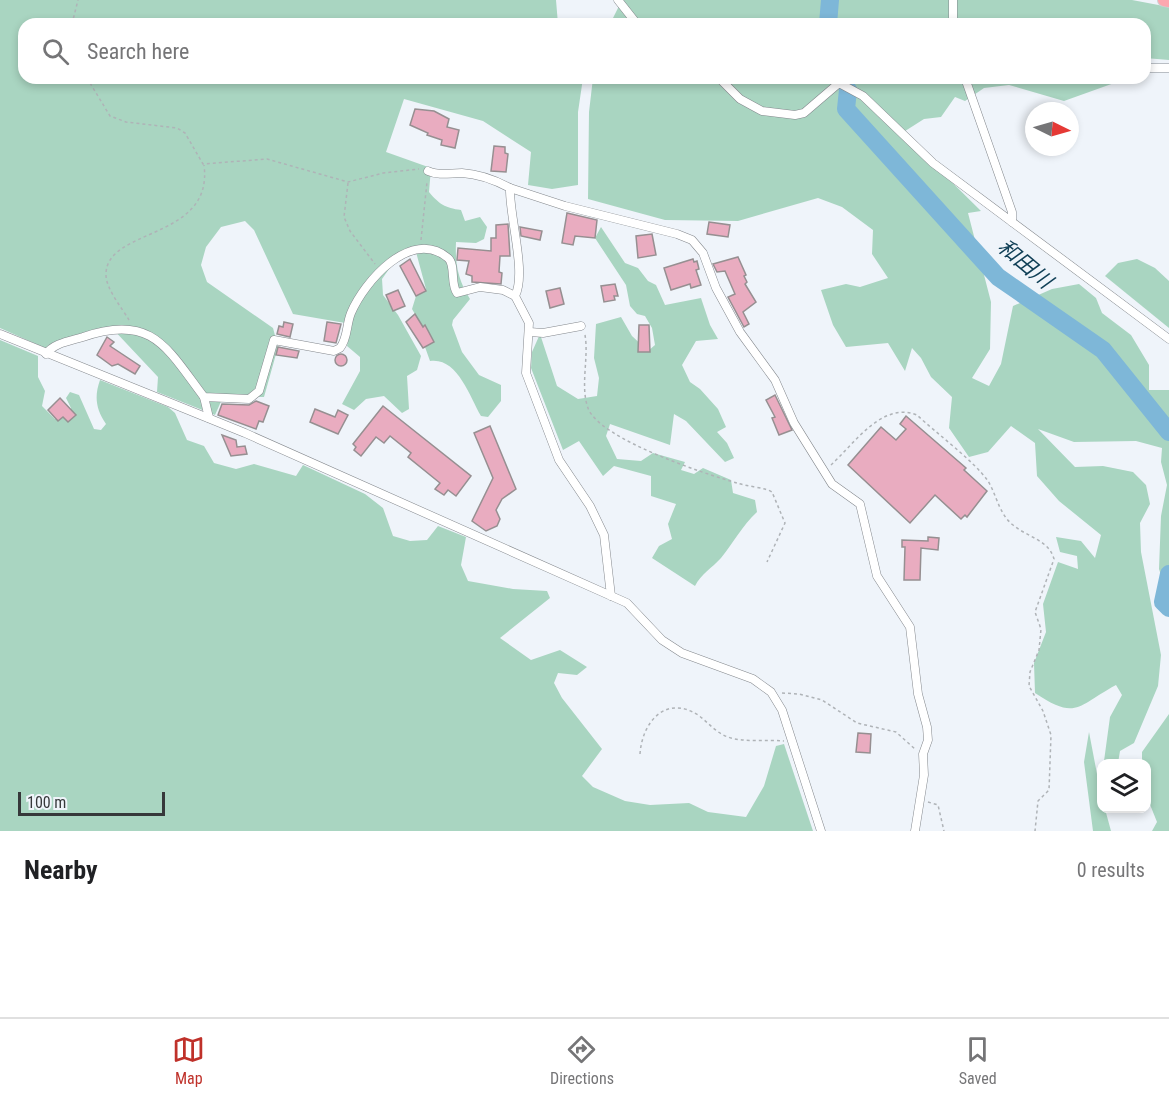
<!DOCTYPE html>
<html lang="en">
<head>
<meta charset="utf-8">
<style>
	:root { --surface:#fff; --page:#f2f2f2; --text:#202124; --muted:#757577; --line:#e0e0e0; --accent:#bf312a }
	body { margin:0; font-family:"Roboto Condensed","Noto Sans JP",sans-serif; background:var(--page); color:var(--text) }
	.controls { position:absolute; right:18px; bottom:18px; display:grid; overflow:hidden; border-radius:12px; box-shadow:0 3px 9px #0003 }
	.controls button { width:54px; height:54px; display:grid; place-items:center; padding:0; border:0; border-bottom:2px solid var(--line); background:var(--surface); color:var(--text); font:30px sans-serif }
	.compass { position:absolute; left:1025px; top:102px; width:54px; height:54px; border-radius:50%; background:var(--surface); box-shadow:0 3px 9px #0003; rotate:95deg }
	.scale { position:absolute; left:18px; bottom:15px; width:147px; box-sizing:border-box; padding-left:6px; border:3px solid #36383a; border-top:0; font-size:16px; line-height:21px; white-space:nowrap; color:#36383a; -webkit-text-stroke:4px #eff4fa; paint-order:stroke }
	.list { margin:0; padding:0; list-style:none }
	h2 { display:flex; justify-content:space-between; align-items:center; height:78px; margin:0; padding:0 24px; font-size:26px }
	h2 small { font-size:20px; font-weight:400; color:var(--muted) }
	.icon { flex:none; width:33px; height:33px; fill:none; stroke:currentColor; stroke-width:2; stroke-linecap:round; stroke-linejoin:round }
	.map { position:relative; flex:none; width:1169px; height:831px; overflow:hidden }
	.search { position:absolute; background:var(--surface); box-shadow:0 3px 9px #0003; left:18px; right:18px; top:18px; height:66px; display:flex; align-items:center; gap:15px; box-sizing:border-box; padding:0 21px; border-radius:18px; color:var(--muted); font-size:22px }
	.sheet { height:186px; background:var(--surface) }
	nav { display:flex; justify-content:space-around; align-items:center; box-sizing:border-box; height:84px; border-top:2px solid var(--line); background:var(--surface); font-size:16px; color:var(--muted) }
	nav a { display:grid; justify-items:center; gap:3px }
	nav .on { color:var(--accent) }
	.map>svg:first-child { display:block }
	.green { fill:#a9d5c1 }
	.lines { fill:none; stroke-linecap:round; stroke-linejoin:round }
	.river { stroke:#7eb7d8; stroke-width:18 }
	.building { fill:#e9acc0; stroke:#968f91; stroke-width:1.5 }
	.street-casing { stroke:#84888d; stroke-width:9 }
	.primary-casing { stroke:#cfcfd0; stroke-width:14 }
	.path { stroke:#afb3b7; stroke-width:1.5; stroke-dasharray:3 3; stroke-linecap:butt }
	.street { stroke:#fff; stroke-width:8 }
	.primary { stroke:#fda7af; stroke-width:12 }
	.labels { text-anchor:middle; stroke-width:4.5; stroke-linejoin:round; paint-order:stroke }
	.water-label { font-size:21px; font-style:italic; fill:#114057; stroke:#eff4fa }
</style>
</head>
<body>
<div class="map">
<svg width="1169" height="831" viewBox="0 0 1169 831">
	<rect width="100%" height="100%" fill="#eff4fa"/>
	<g class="green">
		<path d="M0 0H556L558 24H24V78H583L578 112V185L552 189 528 185 531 152 483 121 404 99 386 152 431 168 429 192C439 204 445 208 461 210L465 221 480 217 487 227 484 239 476 243 456 242C455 264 458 280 470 299L453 320 452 325 462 352 479 375 501 385V401L488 417 481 416C469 395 457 357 430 361L425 347 427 335 412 309 416 296 426 289 416 252 394 262 382 279 383 295 398 315 421 356 417 370 407 376 409 409 402 413 384 396 366 399 354 410 342 404 360 371V357L347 346 351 324 293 314 254 230 245 221 221 227 206 247 201 265 207 282 273 328 278 347 264 397H223L215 415 157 392 158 377 111 327 88 332 45 348 0 328Z"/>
		<polygon points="622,0 1132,0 1169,7 1169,60 1145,58 1145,24 610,24"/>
		<path d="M593 78H1119L1117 82 1064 101 1009 85 984 88 965 101 955 97 941 117 924 119 902 133 981 211 968 213 991 302 990 349 972 378 989 386 1001 364 1013 306 1052 289 1079 284 1096 298 1102 313 1131 335 1149 365V390H1169V600L1159 569 1161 516 1167 485 1161 462 1162 448 1136 441 1074 442 1038 429 1075 467 1103 466 1133 472 1146 485 1150 504 1140 523 1141 552 1161 655 1158 686 1134 743 1120 751 1118 763H1105L1104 761 1110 717 1122 695 1116 685C1077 706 1077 721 1035 693L1034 663 1046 632 1043 604 1058 562 1078 569 1077 556 1060 552 1056 537 1081 541 1095 558 1101 535 1059 501 1037 476 1035 443 1011 426 988 452 969 457 949 428 952 397 931 377 921 358 912 348 905 371 888 343 846 347 833 325 821 290 846 284 860 287 888 278 872 254 873 230 842 207 818 198 738 221 665 220 588 199 589 112Z"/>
		<path d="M601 227 625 263 638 268 648 281 656 285 665 305 701 298 710 325 718 339 696 341 682 365 690 382 700 389 718 409 726 427 717 432 727 443 734 458 725 462 686 421 674 414 670 445 610 424 606 436 617 459 641 461 653 453 685 462 681 470 694 474 703 468 731 480 733 493 755 500 757 512C742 526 734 542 721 558 712 568 701 574 695 586L652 558 659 546 672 539 668 524 676 504 651 496V476L614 466 603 476 579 441 563 450 531 368 532 352 540 334 557 386 578 399 597 396 599 378 594 358 596 324 621 317 632 336 648 351 655 345 652 328 645 316 637 314 630 306 626 285 595 238Z"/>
		<polygon points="1137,259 1155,268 1169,281 1169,328 1105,276 1118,263"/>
		<path d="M0 340 38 356V377L45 391 42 406 55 419 69 417 71 408 66 398 70 392 79 395 94 429 101 430 106 424C96 409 94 397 100 380L168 407 175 413 187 440 204 446 214 463 236 469 254 464 296 476 303 465 365 494 383 508 393 536 410 541 427 540 438 526 466 537 461 565 468 581 513 589 547 591 550 598 500 638 531 660 560 650 587 667 577 675 558 673 554 683 562 698 602 749 582 776 593 787 625 801 650 805 689 803 708 812 746 817 764 786 776 746 784 744 813 831H0Z"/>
		<polygon points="1169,714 1169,831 1152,831 1157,822 1147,797 1146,764 1142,763 1142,752"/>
		<polygon points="1089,732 1101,795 1102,808 1105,809 1111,831 1093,831 1084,762"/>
	</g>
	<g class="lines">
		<g class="river">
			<polyline points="828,24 830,0"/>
			<polyline points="848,90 846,109 998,277 1103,350 1169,432"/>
			<polyline points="1169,574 1163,602 1169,608"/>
		</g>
	</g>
	<g class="building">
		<polygon points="415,109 434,111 449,119 447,127 459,130 455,148 441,145 442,140 427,135 428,133 410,125"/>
		<polygon points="494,146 505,147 505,153 508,154 506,172 491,171"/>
		<polygon points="567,213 597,220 595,238 575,236 573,245 562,243"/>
		<polygon points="709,222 730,225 728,237 707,234"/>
		<polygon points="508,224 510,256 500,256 499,272 502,273 501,284 472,282 472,276 466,274 469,261 457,260 458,248 491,251 491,238 496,238 496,225"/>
		<polygon points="520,227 542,231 540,240 521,236"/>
		<polygon points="652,234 656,255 638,258 636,236"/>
		<polygon points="738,257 746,275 744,276 747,282 745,284 756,302 743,312 749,324 744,327 728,297 735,294 725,271 717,272 713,264"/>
		<polygon points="410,259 426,291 416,296 400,266"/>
		<polygon points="693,259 694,262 697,261 699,269 696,270 701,285 691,288 690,284 671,290 664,268"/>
		<polygon points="615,284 618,296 614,296 615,300 604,302 601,286"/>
		<polygon points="560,288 564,304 550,308 546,291"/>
		<polygon points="398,290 405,306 393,311 386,295"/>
		<polygon points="415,314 423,327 425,325 434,342 423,348 406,322"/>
		<polygon points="284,322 293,324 290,337 277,334 279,326 283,327"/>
		<polygon points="327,322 341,324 336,343 324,341"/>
		<polygon points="639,325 649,325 650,352 638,352"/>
		<polygon points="107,337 114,342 110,346 140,366 135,374 118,364 112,366 97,355"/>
		<polygon points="278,347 299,351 297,358 276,355"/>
		<circle cx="341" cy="360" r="6"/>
		<polygon points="775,395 792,430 779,435 772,418 775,417 766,400"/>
		<polygon points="60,398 76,415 68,422 63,417 58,421 48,410"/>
		<polygon points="256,401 269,406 263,422 259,421 256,429 218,415 222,404 249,405"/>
		<polygon points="383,406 471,476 456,496 448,490 444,495 435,489 440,483 408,457 411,453 390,436 384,443 376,437 361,456 354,450 356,447 353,444"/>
		<polygon points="315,409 335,417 338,410 348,415 338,434 310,422"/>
		<polygon points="906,416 966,468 964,470 987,491 967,517 965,515 961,519 935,495 910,523 848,465 881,427 896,440 906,429 900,424"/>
		<polygon points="490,426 516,489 502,499 496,510 500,519 497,526 486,531 472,521 493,478 474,433"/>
		<polygon points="222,435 236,440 237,447 245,446 247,454 231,456"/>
		<polygon points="928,537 939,538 938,550 921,548 920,580 904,580 905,547 902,547 902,540 928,541"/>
		<polygon points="858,733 871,734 870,753 856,752"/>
	</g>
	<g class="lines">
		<defs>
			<g id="street">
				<polyline points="618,0 637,24"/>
				<polyline points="953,24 953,0"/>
				<polyline points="1145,68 1169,68"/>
				<polyline points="719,78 740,99 762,111 795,115 804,113 839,83 863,96 933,163 1169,339"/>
				<polyline points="965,78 1012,212 1012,222"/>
				<path d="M428 171C438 176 451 173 462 173 479 174 495 180 510 188 509 216 527 273 515 296L529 323 526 373 559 460 590 506 604 535 611 596"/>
				<polyline points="510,188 565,206 677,234 692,240 703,253 716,288 740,332 775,380 794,423 832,484 860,504 877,576 910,627 918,694 927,727 928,740 923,754 924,775 915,831"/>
				<polyline points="530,332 543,333 581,326"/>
				<polyline points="0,334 245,433 627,603 662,640 682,653 753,679 771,692 782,710 821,831"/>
				<path d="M46 354C54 343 70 341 83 337 152 313 167 348 204 397L249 399 259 391 274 340 334 351 340 348C348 338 346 325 351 313 364 282 411 227 448 258 456 265 450 284 457 293L480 287 503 290 515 296"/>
				<polyline points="204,397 209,418"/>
			</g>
			<polyline id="primary" points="1164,0 1169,1"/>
		</defs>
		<use href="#street" class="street-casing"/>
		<use href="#primary" class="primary-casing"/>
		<g class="path">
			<polyline points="72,24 78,0"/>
			<polyline points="87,78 110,116 126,122 177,128 185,133 203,164 267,159 348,182 383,173 419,169"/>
			<polyline points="348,183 344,217 350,231 375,264"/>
			<polyline points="421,240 427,182"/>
			<path d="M129 320C122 308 106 289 106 275 105 227 214 241 204 165"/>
			<path d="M585 335C589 358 580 386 588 408 599 439 705 474 737 483 745 486 767 488 772 492L785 523 767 562"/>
			<path d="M831 465C854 444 882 401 917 415 936 433 974 461 988 481 997 496 999 514 1013 525 1027 537 1049 540 1054 559L1035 612 1041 629 1039 650 1030 672 1029 686 1043 711 1051 735 1049 790 1038 801 1035 831"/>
			<polyline points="782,693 799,694 822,700 857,723 896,732 915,749"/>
			<path d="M640 754C642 723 665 694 698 715 708 722 716 733 728 737 744 743 767 739 784 741"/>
			<polyline points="928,802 938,805 944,831"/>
		</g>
		<use href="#street" class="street"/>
		<use href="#primary" class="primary"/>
	</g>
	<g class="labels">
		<g class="water-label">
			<text transform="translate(1025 264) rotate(40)" y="7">和田川</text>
		</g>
	</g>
</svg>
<div class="controls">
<button><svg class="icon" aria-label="layers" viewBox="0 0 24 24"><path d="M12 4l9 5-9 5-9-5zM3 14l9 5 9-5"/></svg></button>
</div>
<svg class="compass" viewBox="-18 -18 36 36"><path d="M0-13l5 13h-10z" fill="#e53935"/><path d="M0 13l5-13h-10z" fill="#757577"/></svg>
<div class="scale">100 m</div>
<div class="search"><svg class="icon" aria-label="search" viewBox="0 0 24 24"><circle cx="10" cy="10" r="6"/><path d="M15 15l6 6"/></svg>Search here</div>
</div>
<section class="sheet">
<h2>Nearby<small>0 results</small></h2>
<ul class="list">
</ul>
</section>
<nav>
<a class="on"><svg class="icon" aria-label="map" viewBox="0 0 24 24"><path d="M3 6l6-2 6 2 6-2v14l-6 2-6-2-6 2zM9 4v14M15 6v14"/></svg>Map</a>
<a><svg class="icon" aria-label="directions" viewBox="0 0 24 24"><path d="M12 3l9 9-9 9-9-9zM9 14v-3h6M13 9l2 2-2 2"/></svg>Directions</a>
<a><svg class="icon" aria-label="saved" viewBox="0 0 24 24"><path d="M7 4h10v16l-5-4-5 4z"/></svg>Saved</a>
</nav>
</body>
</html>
